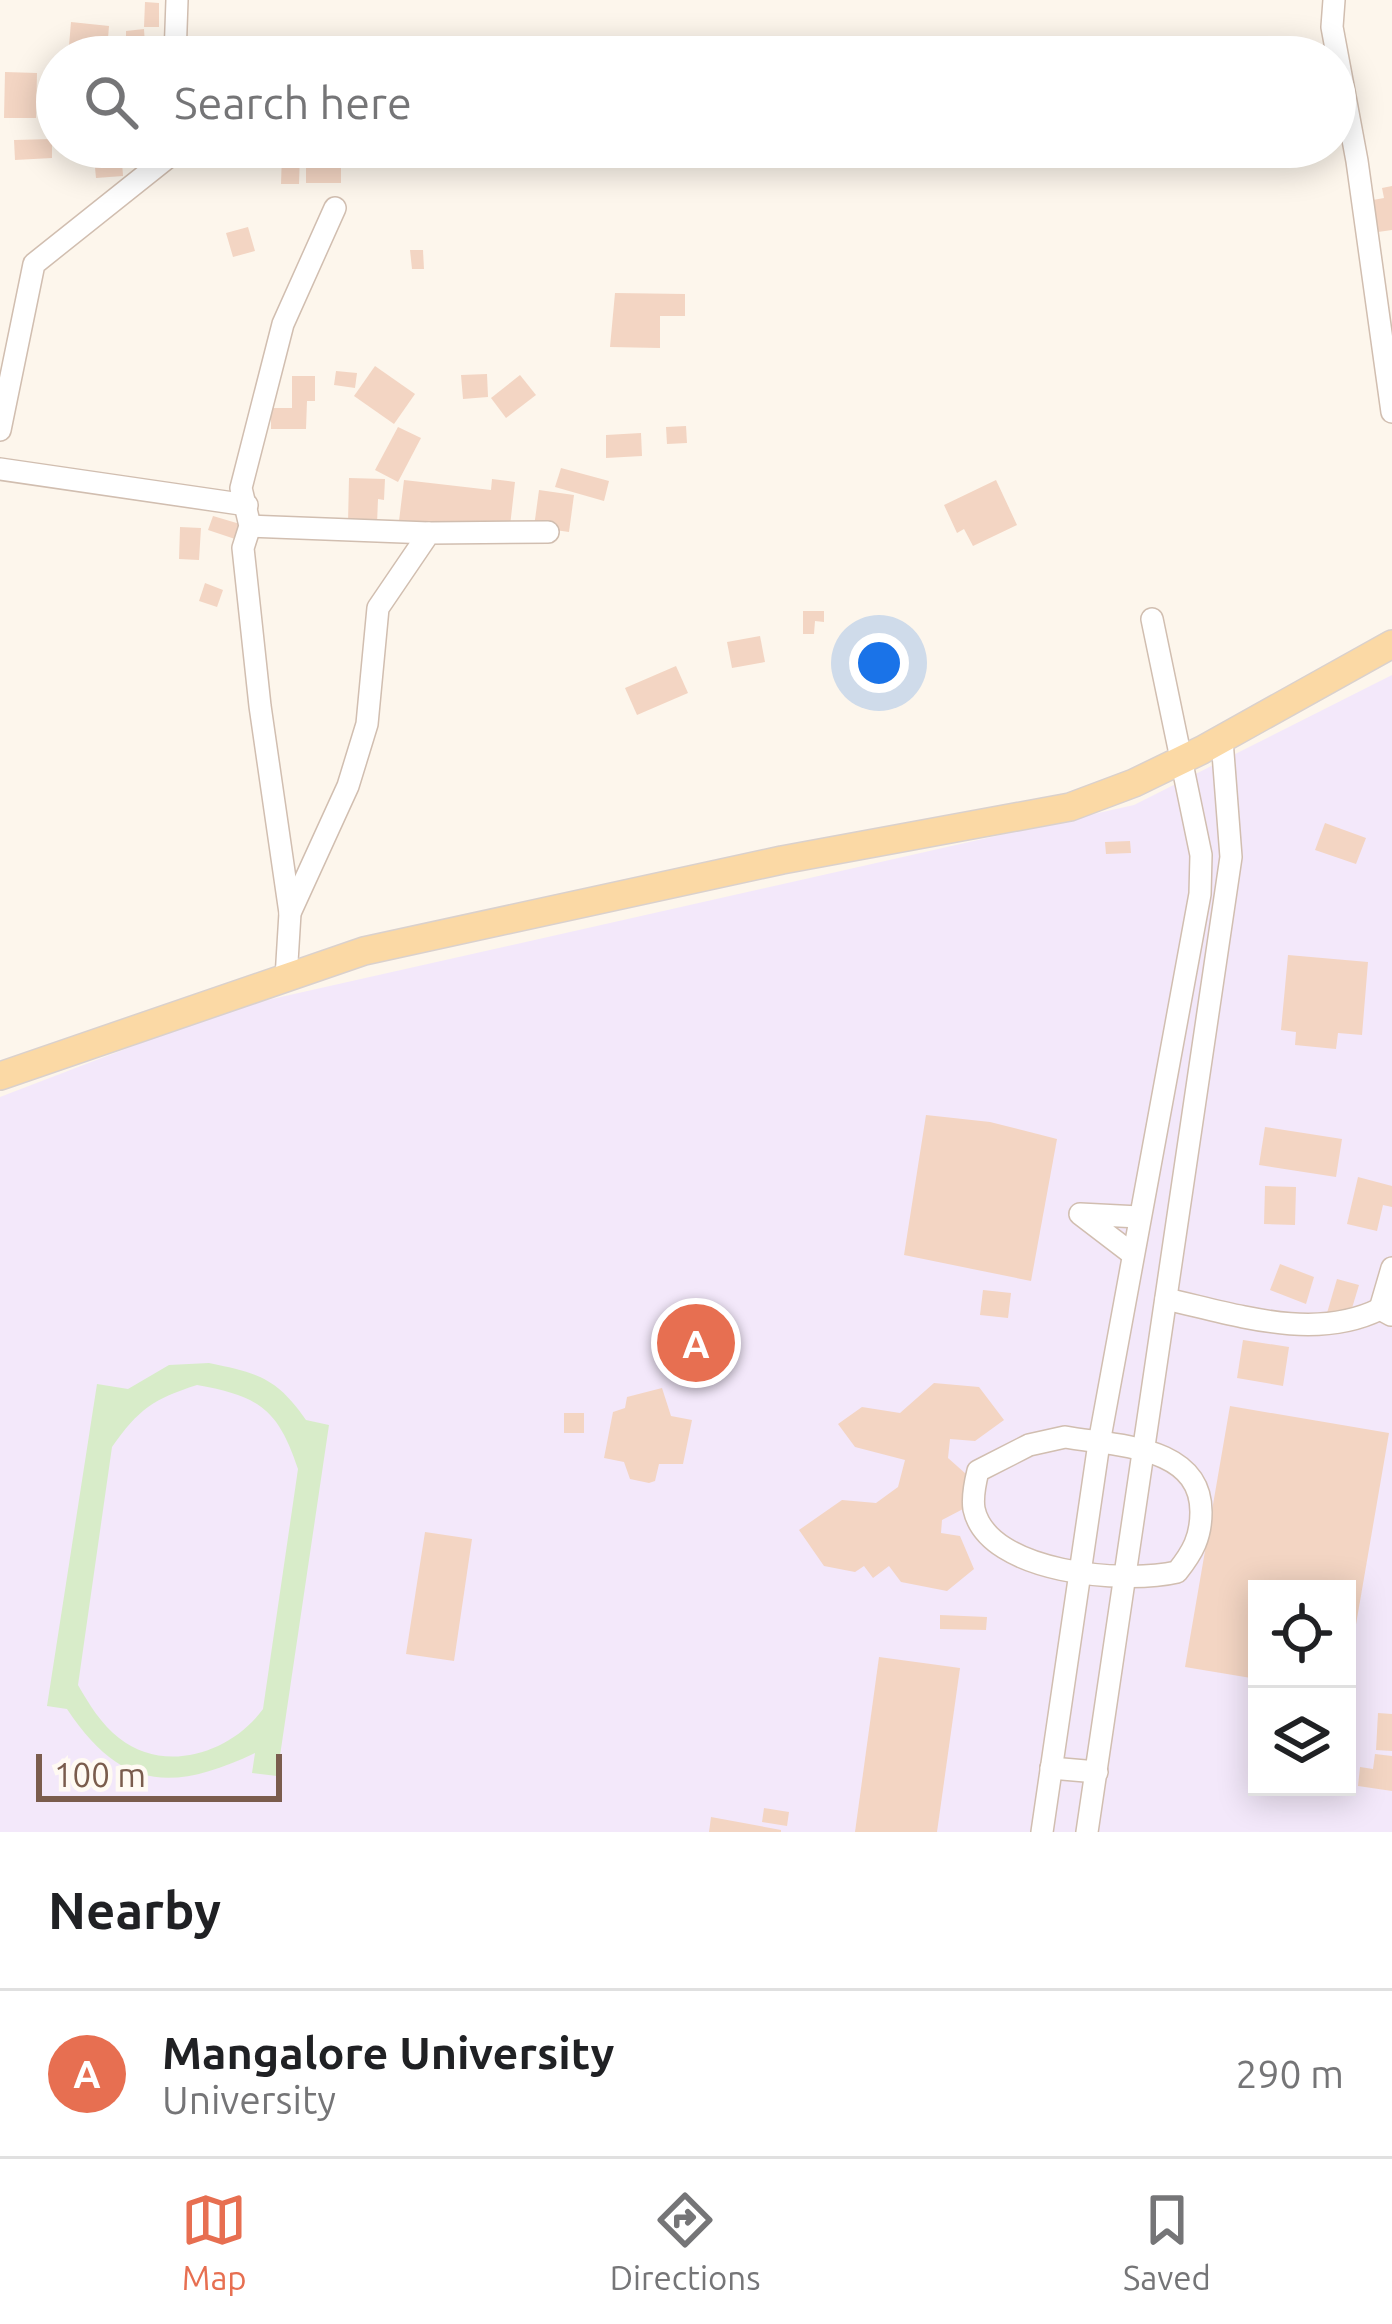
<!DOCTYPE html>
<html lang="en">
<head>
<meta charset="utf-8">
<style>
	:root { --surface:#fff; --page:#f6f6f6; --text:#202124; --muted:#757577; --line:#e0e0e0; --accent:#e76f51 }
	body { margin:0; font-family:Ubuntu,sans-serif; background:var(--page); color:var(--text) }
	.controls { position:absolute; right:36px; bottom:36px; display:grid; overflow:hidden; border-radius:0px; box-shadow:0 6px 30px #0003 }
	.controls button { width:108px; height:108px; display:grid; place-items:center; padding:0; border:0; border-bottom:3px solid var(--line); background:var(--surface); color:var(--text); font:60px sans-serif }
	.scale { position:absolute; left:36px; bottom:30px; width:246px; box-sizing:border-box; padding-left:12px; border:6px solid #7a5c4d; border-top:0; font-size:33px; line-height:42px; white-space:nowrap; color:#7a5c4d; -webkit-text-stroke:9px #fffaf3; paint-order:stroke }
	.you { position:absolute; left:879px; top:663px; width:42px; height:42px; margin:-30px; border:9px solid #fff; border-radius:50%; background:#1a73e8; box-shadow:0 0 0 18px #1a73e833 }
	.badge { display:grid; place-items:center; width:78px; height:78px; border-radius:50%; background:var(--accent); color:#fff; font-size:39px; font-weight:700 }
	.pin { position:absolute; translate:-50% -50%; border:6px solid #fff; box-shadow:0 3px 12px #0006 }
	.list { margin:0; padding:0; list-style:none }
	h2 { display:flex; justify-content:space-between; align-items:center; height:156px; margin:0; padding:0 48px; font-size:51px }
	h2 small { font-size:39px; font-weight:400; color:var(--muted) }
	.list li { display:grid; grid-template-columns:78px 1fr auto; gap:36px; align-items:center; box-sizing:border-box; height:168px; padding:0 48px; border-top:3px solid var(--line) }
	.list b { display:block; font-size:45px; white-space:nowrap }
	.list p { margin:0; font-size:39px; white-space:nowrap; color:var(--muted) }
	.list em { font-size:39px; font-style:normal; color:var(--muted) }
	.icon { flex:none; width:66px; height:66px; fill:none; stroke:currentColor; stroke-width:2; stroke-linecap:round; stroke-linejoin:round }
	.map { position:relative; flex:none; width:1392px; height:1832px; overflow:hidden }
	.search { position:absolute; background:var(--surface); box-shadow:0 6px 30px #0003; left:36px; right:36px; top:36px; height:132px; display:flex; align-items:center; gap:30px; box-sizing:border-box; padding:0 42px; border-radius:66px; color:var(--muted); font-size:45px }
	.sheet { height:324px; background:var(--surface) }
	nav { display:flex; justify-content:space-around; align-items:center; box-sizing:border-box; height:168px; border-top:3px solid var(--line); background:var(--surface); font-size:33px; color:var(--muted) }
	nav a { display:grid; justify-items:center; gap:6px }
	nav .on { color:var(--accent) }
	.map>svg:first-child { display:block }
	.education { fill:#f3e8fa; fill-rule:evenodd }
	.pitch { fill:#d8ecc9; fill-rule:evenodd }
	.building { fill:#f3d5c3 }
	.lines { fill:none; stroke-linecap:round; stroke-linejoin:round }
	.minor-casing { stroke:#d1beb0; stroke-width:24 }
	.major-casing { stroke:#dad1cd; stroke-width:30 }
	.minor { stroke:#fff; stroke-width:21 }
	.major { stroke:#fbd9a5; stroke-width:27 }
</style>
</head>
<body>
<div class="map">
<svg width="1392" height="1832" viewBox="0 0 1392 1832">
	<rect width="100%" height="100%" fill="#fdf6ec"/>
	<path class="education" d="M1392 675V1832H0V1097L232 1008 1134 805ZM1257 1589H1347V1787H1257Z"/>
	<path class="pitch" d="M209 1363C258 1373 277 1378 306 1420L329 1425 277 1776 252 1773 255 1753C171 1793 120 1789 67 1709L47 1706 97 1384 128 1389 169 1365ZM197 1385C258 1396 278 1408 298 1469L263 1709C232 1752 165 1775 119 1738 101 1724 89 1704 78 1685L112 1447C139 1409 153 1399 197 1385Z"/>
	<g class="building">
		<polygon points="145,2 159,3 159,27 144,27"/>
		<polygon points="71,22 109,26 107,50 69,46"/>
		<polygon points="144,29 145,45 126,46 126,31"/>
		<polygon points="5,72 37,73 36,118 4,118"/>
		<polygon points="52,139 52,158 15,160 14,140"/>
		<polygon points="93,147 121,147 123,176 96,178"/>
		<polygon points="302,147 342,147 342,156 316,157 316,163 302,163"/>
		<polygon points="282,152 300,152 299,184 281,184"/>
		<rect x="306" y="166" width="35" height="17"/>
		<polygon points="1392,186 1392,230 1378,232 1373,200 1384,198 1382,188"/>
		<polygon points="248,227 255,251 233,257 226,233"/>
		<polygon points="410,250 423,250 424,269 412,269"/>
		<polygon points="615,293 685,294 685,316 660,316 660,348 610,347"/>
		<polygon points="375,366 415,394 394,424 354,396"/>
		<polygon points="336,371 357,373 355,388 334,385"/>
		<polygon points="487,374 488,397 463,399 461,375"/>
		<polygon points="520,375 536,395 506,418 491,398"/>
		<polygon points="292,376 315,376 315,401 307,401 306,429 271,429 271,408 292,408"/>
		<polygon points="686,426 687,443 667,444 666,427"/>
		<polygon points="398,427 421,438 398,482 375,470"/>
		<polygon points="641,433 642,456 606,458 606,435"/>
		<polygon points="561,468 609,481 604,501 555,487"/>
		<polygon points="349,478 385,479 384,500 378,499 377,524 348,523"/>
		<polygon points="492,479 515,482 510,526 482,531 399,521 404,480 491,490"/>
		<polygon points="996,480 1017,525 973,546 964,529 957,533 944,505"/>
		<polygon points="539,490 574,495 569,532 534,527"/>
		<polygon points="213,516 240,524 235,539 208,530"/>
		<polygon points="180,527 201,528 199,560 179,559"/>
		<polygon points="205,583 223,590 217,607 199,601"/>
		<polygon points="803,611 824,611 824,622 815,621 814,634 803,634"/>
		<polygon points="760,636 765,662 732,668 727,642"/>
		<polygon points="676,666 688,693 637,715 625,688"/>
		<polygon points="1325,823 1366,838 1356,864 1315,850"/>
		<polygon points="1130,841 1131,853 1106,854 1105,842"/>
		<polygon points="1288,955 1368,962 1362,1035 1338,1033 1336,1049 1295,1045 1296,1032 1281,1030"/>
		<polygon points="926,1115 990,1122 1057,1139 1031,1281 904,1255"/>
		<polygon points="1265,1127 1342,1139 1336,1177 1259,1165"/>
		<polygon points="1358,1177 1392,1186 1392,1207 1383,1205 1377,1231 1347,1224"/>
		<polygon points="1265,1186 1296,1187 1295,1225 1264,1224"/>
		<polygon points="1280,1264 1314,1277 1306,1304 1270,1290"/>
		<polygon points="1337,1279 1359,1285 1349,1318 1327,1313"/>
		<polygon points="983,1290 1011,1293 1008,1318 980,1315"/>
		<polygon points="1243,1340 1289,1347 1283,1386 1237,1378"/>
		<polygon points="934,1383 979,1387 1004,1420 975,1441 950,1439 948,1458 975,1482 965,1508 942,1520 941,1533 960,1536 974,1569 947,1591 901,1582 889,1566 873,1578 864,1566 855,1572 824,1566 799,1530 842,1500 876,1503 898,1487 905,1460 855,1447 838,1424 862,1407 900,1413"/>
		<polygon points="662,1388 671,1416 692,1420 683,1464 659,1464 655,1481 649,1483 630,1479 624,1462 604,1458 613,1412 625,1408 627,1397"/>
		<polygon points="1230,1406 1389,1433 1349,1665 1347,1589 1257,1589 1257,1679 1185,1667"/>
		<rect x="564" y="1413" width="20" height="20"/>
		<polygon points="425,1532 472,1539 454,1661 406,1654"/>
		<polygon points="940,1615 987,1617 986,1630 940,1629"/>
		<polygon points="879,1657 960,1668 937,1832 855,1832"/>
		<polygon points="1378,1713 1392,1714 1392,1751 1376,1750"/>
		<polygon points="1375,1754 1392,1756 1392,1791 1358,1786 1360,1767 1373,1769"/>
		<polygon points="764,1808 789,1812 787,1826 762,1822"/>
		<polygon points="711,1817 781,1830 781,1832 709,1832"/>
	</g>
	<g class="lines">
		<defs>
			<g id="minor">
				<polyline points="1334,0 1332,27 1357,161 1392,412"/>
				<polyline points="175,57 177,0"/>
				<polyline points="0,430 34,264 172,154 173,147"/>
				<polyline points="0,469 247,505"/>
				<polyline points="250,526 429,533"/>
				<polyline points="290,913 260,706 243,548 250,526 241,488 283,324 335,208"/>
				<polyline points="286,978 290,913 348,786 367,724 378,608 429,533 548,532"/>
				<polyline points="1131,1253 1080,1214 1139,1217"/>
				<path d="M1166 1299C1234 1314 1314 1342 1380 1309"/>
				<polyline points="1391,1315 1380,1309 1392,1268"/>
				<path d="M1065 1437C1113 1446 1201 1444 1201 1512 1201 1537 1193 1552 1177 1572 1126 1584 988 1574 974 1509 972 1497 975 1483 978 1471L1029 1445Z"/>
				<polyline points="1051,1768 1097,1772"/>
				<polyline points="1042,1832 1099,1443 1200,894 1201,855 1152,619"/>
				<polyline points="1087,1832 1231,857 1222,740"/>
			</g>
			<polyline id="major" points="0,1076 364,951 782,860 1070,807 1134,783 1202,750 1392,644"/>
		</defs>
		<use href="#minor" class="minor-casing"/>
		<use href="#major" class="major-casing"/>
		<use href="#minor" class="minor"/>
		<use href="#major" class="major"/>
	</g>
</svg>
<div class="controls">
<button><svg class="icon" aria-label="locate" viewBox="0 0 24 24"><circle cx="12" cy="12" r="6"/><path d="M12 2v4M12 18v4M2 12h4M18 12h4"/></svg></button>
<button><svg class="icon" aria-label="layers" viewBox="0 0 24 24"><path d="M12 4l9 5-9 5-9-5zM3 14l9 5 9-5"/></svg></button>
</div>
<div class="scale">100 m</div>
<div class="you"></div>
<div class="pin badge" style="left:696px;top:1343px">A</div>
<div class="search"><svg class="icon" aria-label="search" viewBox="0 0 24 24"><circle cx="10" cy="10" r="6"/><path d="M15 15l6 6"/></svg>Search here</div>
</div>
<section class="sheet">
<h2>Nearby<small></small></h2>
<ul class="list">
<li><span class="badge">A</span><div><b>Mangalore University</b><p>University</p></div><em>290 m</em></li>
</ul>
</section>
<nav>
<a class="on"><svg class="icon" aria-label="map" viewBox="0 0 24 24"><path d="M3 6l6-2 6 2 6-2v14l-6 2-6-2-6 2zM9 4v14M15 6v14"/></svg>Map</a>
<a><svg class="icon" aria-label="directions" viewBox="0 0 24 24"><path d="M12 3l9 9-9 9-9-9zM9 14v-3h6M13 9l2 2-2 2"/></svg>Directions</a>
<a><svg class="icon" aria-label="saved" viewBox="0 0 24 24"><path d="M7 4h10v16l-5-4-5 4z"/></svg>Saved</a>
</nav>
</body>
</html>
